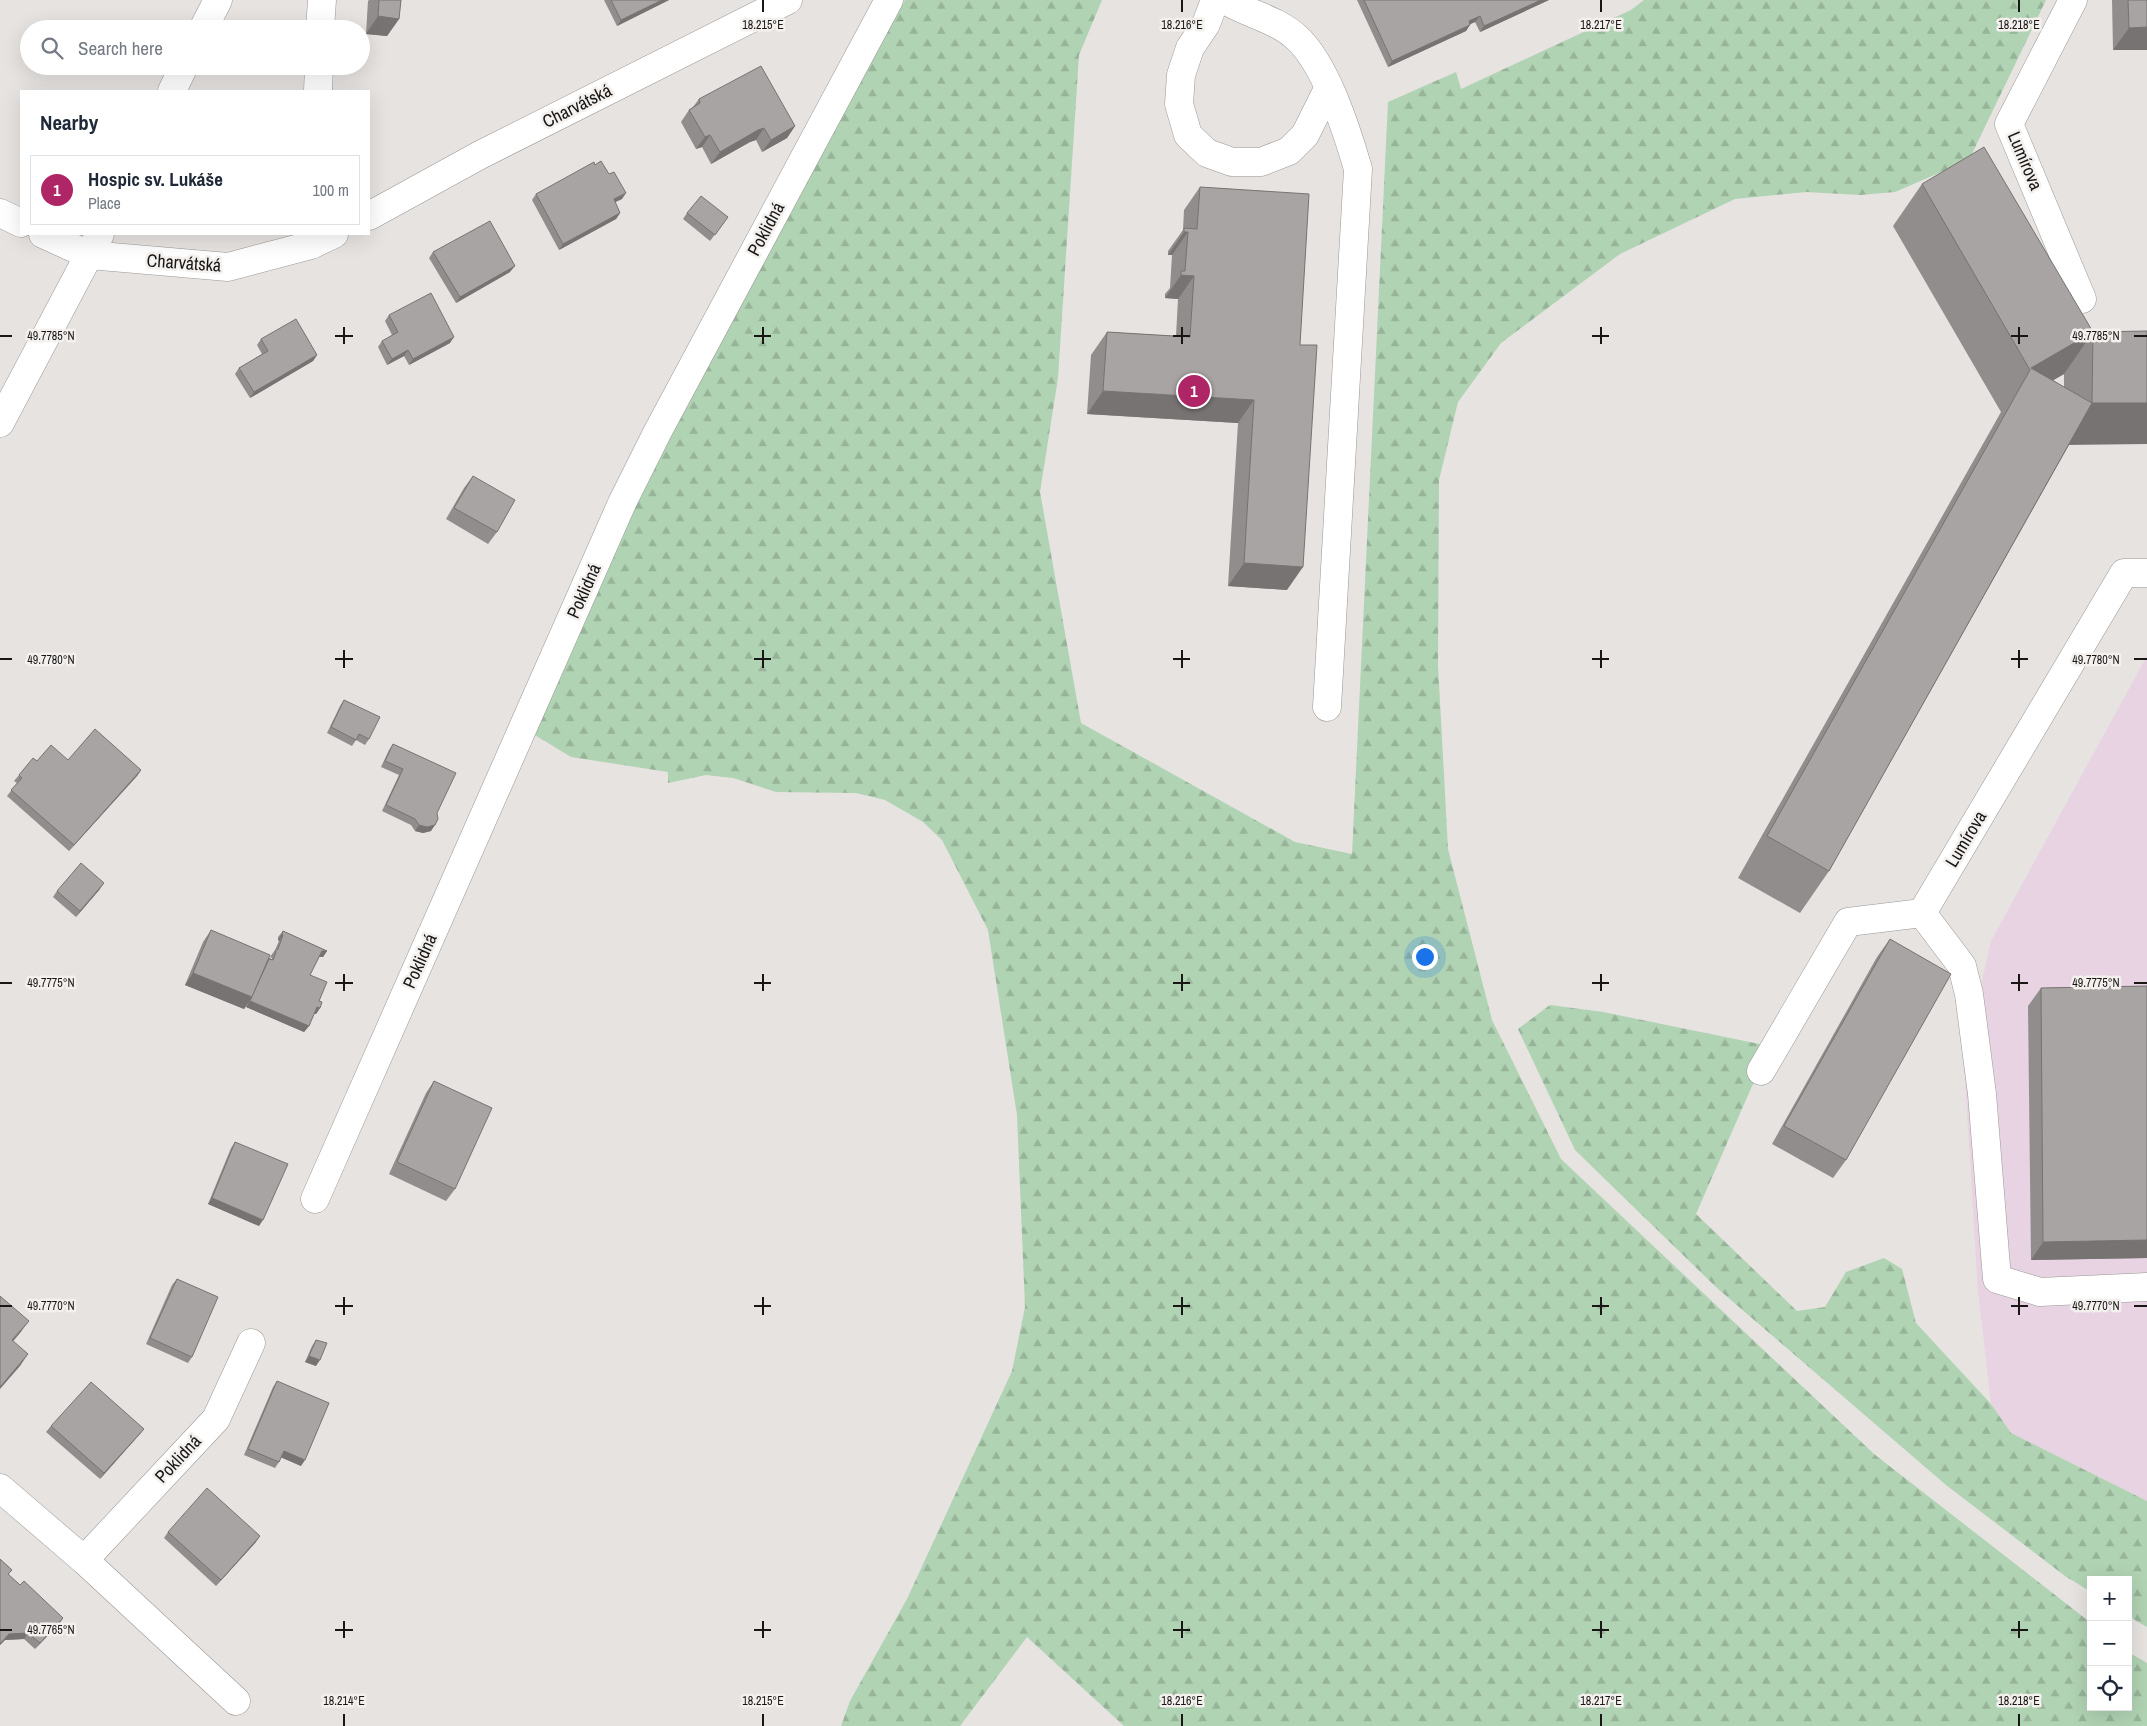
<!DOCTYPE html>
<html lang="en">
<head>
<meta charset="utf-8">
<style>
	:root { --surface:#fff; --page:#f6f6f7; --text:#1f2937; --muted:#747a83; --line:#e0e1e3; --accent:#af2667 }
	body { margin:0; font-family:"Archivo Narrow",sans-serif; background:var(--page); color:var(--text) }
	.controls { position:absolute; right:15px; bottom:15px; display:grid; overflow:hidden; border-radius:0px; box-shadow:0 5px 20px #0002 }
	.controls button { width:45px; height:45px; display:grid; place-items:center; padding:0; border:0; border-bottom:1px solid var(--line); background:var(--surface); color:var(--text); font:25px sans-serif }
	.you { position:absolute; left:1424px; top:956px; width:18px; height:18px; margin:-12px; border:4px solid #fff; border-radius:50%; background:#1a73e8; box-shadow:0 0 0 8px #1a73e833 }
	.badge { display:grid; place-items:center; width:32px; height:32px; border-radius:50%; background:var(--accent); color:#fff; font-size:16px; font-weight:700 }
	.pin { position:absolute; translate:-50% -50%; border:2px solid #fff; box-shadow:0 1px 5px #0006 }
	.list { margin:0; padding:0; list-style:none }
	h2 { display:flex; justify-content:space-between; align-items:center; height:65px; margin:0; padding:0 20px; font-size:21px }
	h2 small { font-size:16px; font-weight:400; color:var(--muted) }
	.list li { display:grid; grid-template-columns:32px 1fr auto; gap:15px; align-items:center; box-sizing:border-box; height:70px; margin:0 10px 10px; padding:0 10px; border:1px solid var(--line); border-radius:0px }
	.list b { display:block; font-size:19px; white-space:nowrap }
	.list p { margin:0; font-size:16px; white-space:nowrap; color:var(--muted) }
	.list em { font-size:16px; font-style:normal; color:var(--muted) }
	.icon { flex:none; width:28px; height:28px; fill:none; stroke:currentColor; stroke-width:2; stroke-linecap:round; stroke-linejoin:round }
	.map { position:relative; flex:none; width:2147px; height:1726px; overflow:hidden }
	.search { position:absolute; background:var(--surface); box-shadow:0 5px 20px #0002; left:20px; top:20px; width:350px; height:55px; display:flex; align-items:center; gap:12px; box-sizing:border-box; padding:0 18px; border-radius:28px; color:var(--muted); font-size:19px }
	.panel { position:absolute; background:var(--surface); box-shadow:0 5px 20px #0002; left:20px; top:90px; width:350px; height:145px; border-radius:0px }
	.map>svg:first-child { display:block }
	.education { fill:#e7d3e2 }
	.forest { fill:url(#forest-firs) }
	.lines { fill:none; stroke-linecap:round; stroke-linejoin:round }
	.minor-casing { stroke:#9a9795; stroke-width:29 }
	.minor { stroke:#fff; stroke-width:28 }
	.wall { fill:#908d8c; fill-rule:evenodd }
	.shaded-wall { fill:#767372 }
	.building { fill:#a8a4a3; stroke:#767372; fill-rule:evenodd }
	.ticks { fill:none; stroke:#181716; stroke-width:2 }
	.labels { text-anchor:middle; stroke-width:5; stroke-linejoin:round; paint-order:stroke }
	.street-label { font-size:18px; fill:#181716; stroke:#f3f0ee }
	.ticks-label { font-size:12px; text-anchor:middle; fill:#181716; stroke:#f3f0ee; stroke-width:5; stroke-linejoin:round; paint-order:stroke }
</style>
</head>
<body>
<div class="map">
<svg width="2147" height="1726" viewBox="0 0 2147 1726">
	<defs>
		<pattern id="forest-firs" width="22" height="20" patternUnits="userSpaceOnUse" patternTransform="scale(1.25)"><rect width="22" height="20" fill="#b0d3b3"/><path d="M5 1l3.5 6h-7zM16 11l3.5 6h-7z" fill="#97b499"/></pattern>
	</defs>
	<rect width="100%" height="100%" fill="#e6e3e1"/>
	<polygon class="education" points="2147,656 2147,1501 2011,1433 1991,1404 1978,1291 1965,1079 1957,1001 1981,986 1991,941"/>
	<g class="forest">
		<polygon points="905,0 1102,0 1079,55 1058,378 1040,492 1081,723 1295,842 1352,854 1388,102 1456,72 1461,89 1631,10 1644,0 2046,0 1969,160 1895,192 1860,195 1806,192 1735,199 1620,254 1501,343 1458,402 1439,480 1438,665 1448,849 1492,1020 1561,1159 1874,1454 2091,1623 2091,1707 2128,1707 2128,1652 2147,1663 2147,1726 1124,1726 1027,1637 960,1726 841,1726 850,1701 907,1599 1012,1371 1025,1307 1017,1115 988,930 942,840 923,822 885,800 856,793 776,792 733,778 706,775 668,783 668,772 571,757 525,729 636,463"/>
		<polygon points="1550,1005 1603,1012 1774,1047 1752,1086 1696,1214 1797,1311 1825,1307 1846,1272 1884,1258 1902,1269 1916,1323 1991,1404 2011,1433 2147,1501 2147,1627 2128,1616 2128,1580 2091,1580 2091,1592 2065,1576 1946,1485 1717,1288 1575,1150 1518,1029"/>
	</g>
	<g class="lines">
		<defs>
			<g id="minor">
				<polyline points="1215,0 1206,24 1190,48 1181,75 1179,104 1188,135 1207,153 1232,162 1261,162 1289,151 1305,135 1328,89"/>
				<path d="M1225 0C1248 14 1276 19 1296 37 1326 64 1347 131 1358 169L1327 707"/>
				<polyline points="2073,0 2009,124 2082,299"/>
				<polyline points="203,29 218,0"/>
				<polyline points="320,29 322,0"/>
				<polyline points="172,91 184,66"/>
				<polyline points="318,91 319,66"/>
				<polyline points="0,213 21,223"/>
				<polyline points="369,216 480,155 788,0"/>
				<polyline points="43,234 89,255 228,267 311,245 334,234"/>
				<polyline points="0,423 100,234"/>
				<polyline points="1922,913 1962,966 1969,994 1982,1094 1997,1279 2040,1292 2147,1287"/>
				<polyline points="1761,1071 1848,922 1922,913 2124,573 2147,573"/>
				<polyline points="315,1199 622,503 658,431 889,0"/>
				<polyline points="0,1488 84,1560 236,1701"/>
				<polyline points="84,1560 216,1419 251,1343"/>
			</g>
		</defs>
		<use href="#minor" class="minor-casing"/>
		<use href="#minor" class="minor"/>
	</g>
	<g class="wall">
		<polygon points="369,0 401,0 399,19 387,36 366,34 368,1"/>
		<polygon points="604,0 669,0 617,26"/>
		<polygon points="1357,0 1549,0 1480,32 1475,22 1470,24 1466,31 1388,67"/>
		<polygon points="2112,0 2147,0 2147,50 2113,50"/>
		<polygon points="699,99 795,126 787,138 762,152 756,140 750,142 711,164 702,147 696,149 681,122 689,110 693,107"/>
		<polygon points="595,165 622,199 615,202 620,213 616,219 559,250 532,200 536,194"/>
		<path d="M1922 184 2093 332 2147 331 2069 445 1829 871 1800 913 1738 878 2001 412 1893 226ZM2064 374V387L2053 380Z"/>
		<polygon points="1200,187 1300,345 1287,590 1228,586 1238,423 1087,414 1091,355 1107,332 1176,336 1178,299 1165,298 1165,294 1170,288 1172,255 1168,255 1168,251 1183,230 1184,210"/>
		<polygon points="687,213 728,217 710,241 683,219"/>
		<polygon points="433,252 510,272 456,303 429,258"/>
		<polygon points="389,315 450,343 409,365 404,356 387,365 378,347 382,341 392,335 385,321"/>
		<polygon points="261,339 317,355 313,361 250,398 235,374 239,368 262,354 257,345"/>
		<polygon points="473,476 497,532 488,544 446,519 464,488"/>
		<polygon points="344,700 369,739 365,745 356,740 352,746 327,733 340,706"/>
		<polygon points="393,744 437,813 431,831 423,833 415,831 411,825 382,811 399,775 381,767 389,750"/>
		<polygon points="68,760 141,770 137,776 69,851 7,796 17,783 14,781 19,775"/>
		<polygon points="100,889 76,917 53,897 57,891"/>
		<polygon points="211,930 272,959 272,958 270,957 275,950 279,941 278,940 278,937 283,931 327,951 323,957 319,957 310,975 319,1001 320,1008 316,1014 314,1014 309,1026 304,1032 246,1007 248,1003 244,1009 185,985 203,942"/>
		<polygon points="1890,939 1846,1160 1833,1178 1772,1144 1877,957"/>
		<polygon points="2147,986 2147,1258 2031,1260 2028,1006 2041,988"/>
		<polygon points="434,1081 455,1189 446,1201 389,1174 426,1093"/>
		<polygon points="235,1142 259,1226 208,1204 231,1148"/>
		<polygon points="177,1279 192,1357 188,1363 146,1344 172,1285"/>
		<polygon points="316,1340 316,1366 305,1362 312,1346"/>
		<polygon points="277,1381 301,1466 281,1457 279,1462 275,1468 244,1455 273,1387"/>
		<polygon points="51,1426 144,1429 139,1435 100,1479 46,1432"/>
		<polygon points="168,1532 256,1542 216,1586 164,1538"/>
		<polygon points="0,1559 12,1570 8,1575 20,1585 63,1618 59,1624 35,1649 24,1639 5,1640 0,1645"/>
	</g>
	<g class="shaded-wall">
		<polygon points="662,0 669,0 617,26 621,20"/>
		<polygon points="1541,0 1549,0 1480,32 1484,26"/>
		<polygon points="378,16 399,19 387,36 366,34"/>
		<polygon points="1480,16 1475,22 1464,27 1469,21"/>
		<polygon points="1470,25 1466,31 1388,67 1392,61"/>
		<polygon points="2147,27 2147,50 2113,50 2129,28"/>
		<polygon points="795,126 787,138 762,152 771,140"/>
		<polygon points="764,128 756,140 750,142 711,164 720,152 758,130"/>
		<polygon points="710,135 702,147 696,149 705,137"/>
		<polygon points="626,193 622,199 609,205 614,199"/>
		<polygon points="620,213 616,219 559,250 563,244"/>
		<polygon points="1184,232 1188,232 1172,255 1168,255"/>
		<polygon points="515,266 510,272 456,303 460,297"/>
		<polygon points="1181,275 1194,276 1178,299 1165,298"/>
		<polygon points="2093,332 2064,374 2011,405 2031,368"/>
		<polygon points="454,337 450,343 409,365 413,359"/>
		<polygon points="408,350 404,356 387,365 392,359"/>
		<polygon points="317,355 313,361 250,398 254,392"/>
		<polygon points="1103,391 1254,400 1238,423 1087,414"/>
		<polygon points="2092,403 2147,403 2147,444 2063,445"/>
		<polygon points="1244,563 1303,567 1287,590 1228,586"/>
		<polygon points="141,770 137,776 69,851 74,845"/>
		<polygon points="419,825 435,825 431,831 423,833 415,831"/>
		<polygon points="104,883 100,889 76,917 80,911"/>
		<polygon points="282,934 283,935 279,941 278,940"/>
		<polygon points="322,951 327,951 323,957 317,957"/>
		<polygon points="193,973 252,997 244,1009 185,985"/>
		<polygon points="250,1001 309,1026 304,1032 246,1007"/>
		<polygon points="317,1007 320,1008 316,1014 312,1013"/>
		<polygon points="212,1198 263,1220 259,1226 208,1204"/>
		<polygon points="2147,1240 2147,1258 2031,1260 2043,1242"/>
		<polygon points="29,1321 20,1333 4,1352 12,1340"/>
		<polygon points="28,1354 20,1366 0,1389 0,1387"/>
		<polygon points="309,1356 320,1360 316,1366 305,1362"/>
		<polygon points="144,1429 139,1435 100,1479 104,1473"/>
		<polygon points="284,1451 305,1460 301,1466 280,1457"/>
		<polygon points="260,1536 256,1542 216,1586 221,1580"/>
		<polygon points="63,1618 59,1624 35,1649 40,1643"/>
		<polygon points="28,1633 24,1639 5,1640 0,1645 0,1644 9,1634"/>
	</g>
	<g class="building">
		<polygon points="379,0 401,0 399,19 378,16"/>
		<polygon points="611,0 662,0 621,20"/>
		<polygon points="1364,0 1541,0 1484,26 1480,16 1469,21 1470,25 1392,61"/>
		<polygon points="2128,0 2147,0 2147,27 2129,28"/>
		<polygon points="761,66 795,126 771,140 764,128 758,130 720,152 710,135 705,137 689,110 700,103 699,99"/>
		<path d="M1984 147 2093 332 2147 331V403H2092L1829 871 1767 836 2030 370 1922 184ZM2093 332 2092 403 2031 368Z"/>
		<polygon points="601,161 609,174 614,172 626,193 614,199 620,213 563,244 536,194 594,162 595,165"/>
		<polygon points="1200,187 1309,194 1300,345 1317,345 1303,567 1244,563 1254,400 1103,391 1107,332 1190,337 1194,276 1181,275 1181,271 1185,271 1188,232 1184,232 1184,228 1197,229"/>
		<polygon points="701,196 728,217 715,235 687,213"/>
		<polygon points="490,221 515,266 460,297 433,252"/>
		<polygon points="431,293 454,337 413,359 408,350 392,359 382,341 398,332 389,315"/>
		<polygon points="296,319 317,355 254,392 239,368 268,351 261,339"/>
		<polygon points="473,476 515,500 497,532 454,508"/>
		<polygon points="344,700 380,717 369,739 359,734 356,740 331,727"/>
		<polygon points="95,729 141,770 74,845 11,790 22,778 19,775 33,758 37,761 51,745 68,760"/>
		<polygon points="393,744 456,773 437,813 438,819 435,825 427,827 419,825 415,819 386,805 403,769 385,761"/>
		<polygon points="81,863 104,883 80,911 57,891"/>
		<polygon points="211,930 270,955 252,997 193,973"/>
		<polygon points="283,931 327,951 322,951 310,975 327,982 319,1001 322,1002 320,1008 317,1007 309,1026 250,1001 269,959 273,960 276,952 275,951 278,949 283,935 282,934"/>
		<polygon points="1890,939 1951,974 1846,1160 1784,1126"/>
		<polygon points="2147,986 2147,1240 2043,1242 2041,988"/>
		<polygon points="434,1081 492,1108 455,1189 397,1162"/>
		<polygon points="235,1142 288,1164 263,1220 212,1198"/>
		<polygon points="177,1279 218,1297 192,1357 150,1338"/>
		<polygon points="0,1296 29,1321 12,1340 28,1354 0,1387"/>
		<polygon points="316,1340 327,1343 320,1360 309,1356"/>
		<polygon points="277,1381 329,1403 305,1460 284,1451 279,1462 248,1449"/>
		<polygon points="91,1382 144,1429 104,1473 51,1426"/>
		<polygon points="207,1488 260,1536 221,1580 168,1532"/>
		<polygon points="0,1559 12,1570 8,1574 20,1585 24,1581 63,1618 40,1643 28,1633 9,1634 0,1644"/>
	</g>
	<path class="ticks" d="M763 0V12M1182 0V12M1601 0V12M2019 0V12M344 327V344M763 327V344M1182 327V344M1601 327V344M2019 327V344M0 336H12M335 336H353M754 336H771M1173 336H1190M1592 336H1609M2011 336H2028M2134 336H2147M344 650V668M763 650V668M1182 650V668M1601 650V668M2019 650V668M0 659H12M335 659H353M754 659H771M1173 659H1190M1592 659H1609M2011 659H2028M2134 659H2147M344 974V991M763 974V991M1182 974V991M1601 974V991M2019 974V991M0 983H12M335 983H353M754 983H771M1173 983H1190M1592 983H1609M2011 983H2028M2134 983H2147M344 1297V1315M763 1297V1315M1182 1297V1315M1601 1297V1315M2019 1297V1315M0 1306H12M335 1306H353M754 1306H771M1173 1306H1190M1592 1306H1609M2011 1306H2028M2134 1306H2147M344 1621V1638M763 1621V1638M1182 1621V1638M1601 1621V1638M2019 1621V1638M0 1630H12M335 1630H353M754 1630H771M1173 1630H1190M1592 1630H1609M2011 1630H2028M344 1714V1726M763 1714V1726M1182 1714V1726M1601 1714V1726M2019 1714V1726"/>
	<g class="labels">
		<g class="street-label">
			<text transform="translate(577 106) rotate(-27)" y="6">Charvátská</text>
			<text transform="translate(2025 161) rotate(67)" y="6">Lumírova</text>
			<text transform="translate(766 229) rotate(-62)" y="6">Poklidná</text>
			<text transform="translate(184 263) rotate(4)" y="6">Charvátská</text>
			<text transform="translate(584 591) rotate(-66)" y="6">Poklidná</text>
			<text transform="translate(1966 839) rotate(-59)" y="6">Lumírova</text>
			<text transform="translate(420 961) rotate(-66)" y="6">Poklidná</text>
			<text transform="translate(178 1459) rotate(-47)" y="6">Poklidná</text>
		</g>
	</g>
	<g class="ticks-label">
		<text x="763" y="29">18.215°E</text>
		<text x="1182" y="29">18.216°E</text>
		<text x="1601" y="29">18.217°E</text>
		<text x="2019" y="29">18.218°E</text>
		<text x="51" y="340">49.7785°N</text>
		<text x="2096" y="340">49.7785°N</text>
		<text x="51" y="664">49.7780°N</text>
		<text x="2096" y="664">49.7780°N</text>
		<text x="51" y="987">49.7775°N</text>
		<text x="2096" y="987">49.7775°N</text>
		<text x="51" y="1310">49.7770°N</text>
		<text x="2096" y="1310">49.7770°N</text>
		<text x="51" y="1634">49.7765°N</text>
		<text x="344" y="1705">18.214°E</text>
		<text x="763" y="1705">18.215°E</text>
		<text x="1182" y="1705">18.216°E</text>
		<text x="1601" y="1705">18.217°E</text>
		<text x="2019" y="1705">18.218°E</text>
	</g>
</svg>
<div class="controls">
<button>+</button>
<button>−</button>
<button><svg class="icon" aria-label="locate" viewBox="0 0 24 24"><circle cx="12" cy="12" r="6"/><path d="M12 2v4M12 18v4M2 12h4M18 12h4"/></svg></button>
</div>
<div class="you"></div>
<div class="pin badge" style="left:1194px;top:391px">1</div>
<div class="search"><svg class="icon" aria-label="search" viewBox="0 0 24 24"><circle cx="10" cy="10" r="6"/><path d="M15 15l6 6"/></svg>Search here</div>
<section class="panel">
<h2>Nearby<small></small></h2>
<ul class="list">
<li><span class="badge">1</span><div><b>Hospic sv. Lukáše</b><p>Place</p></div><em>100 m</em></li>
</ul>
</section>
</div>
</body>
</html>
